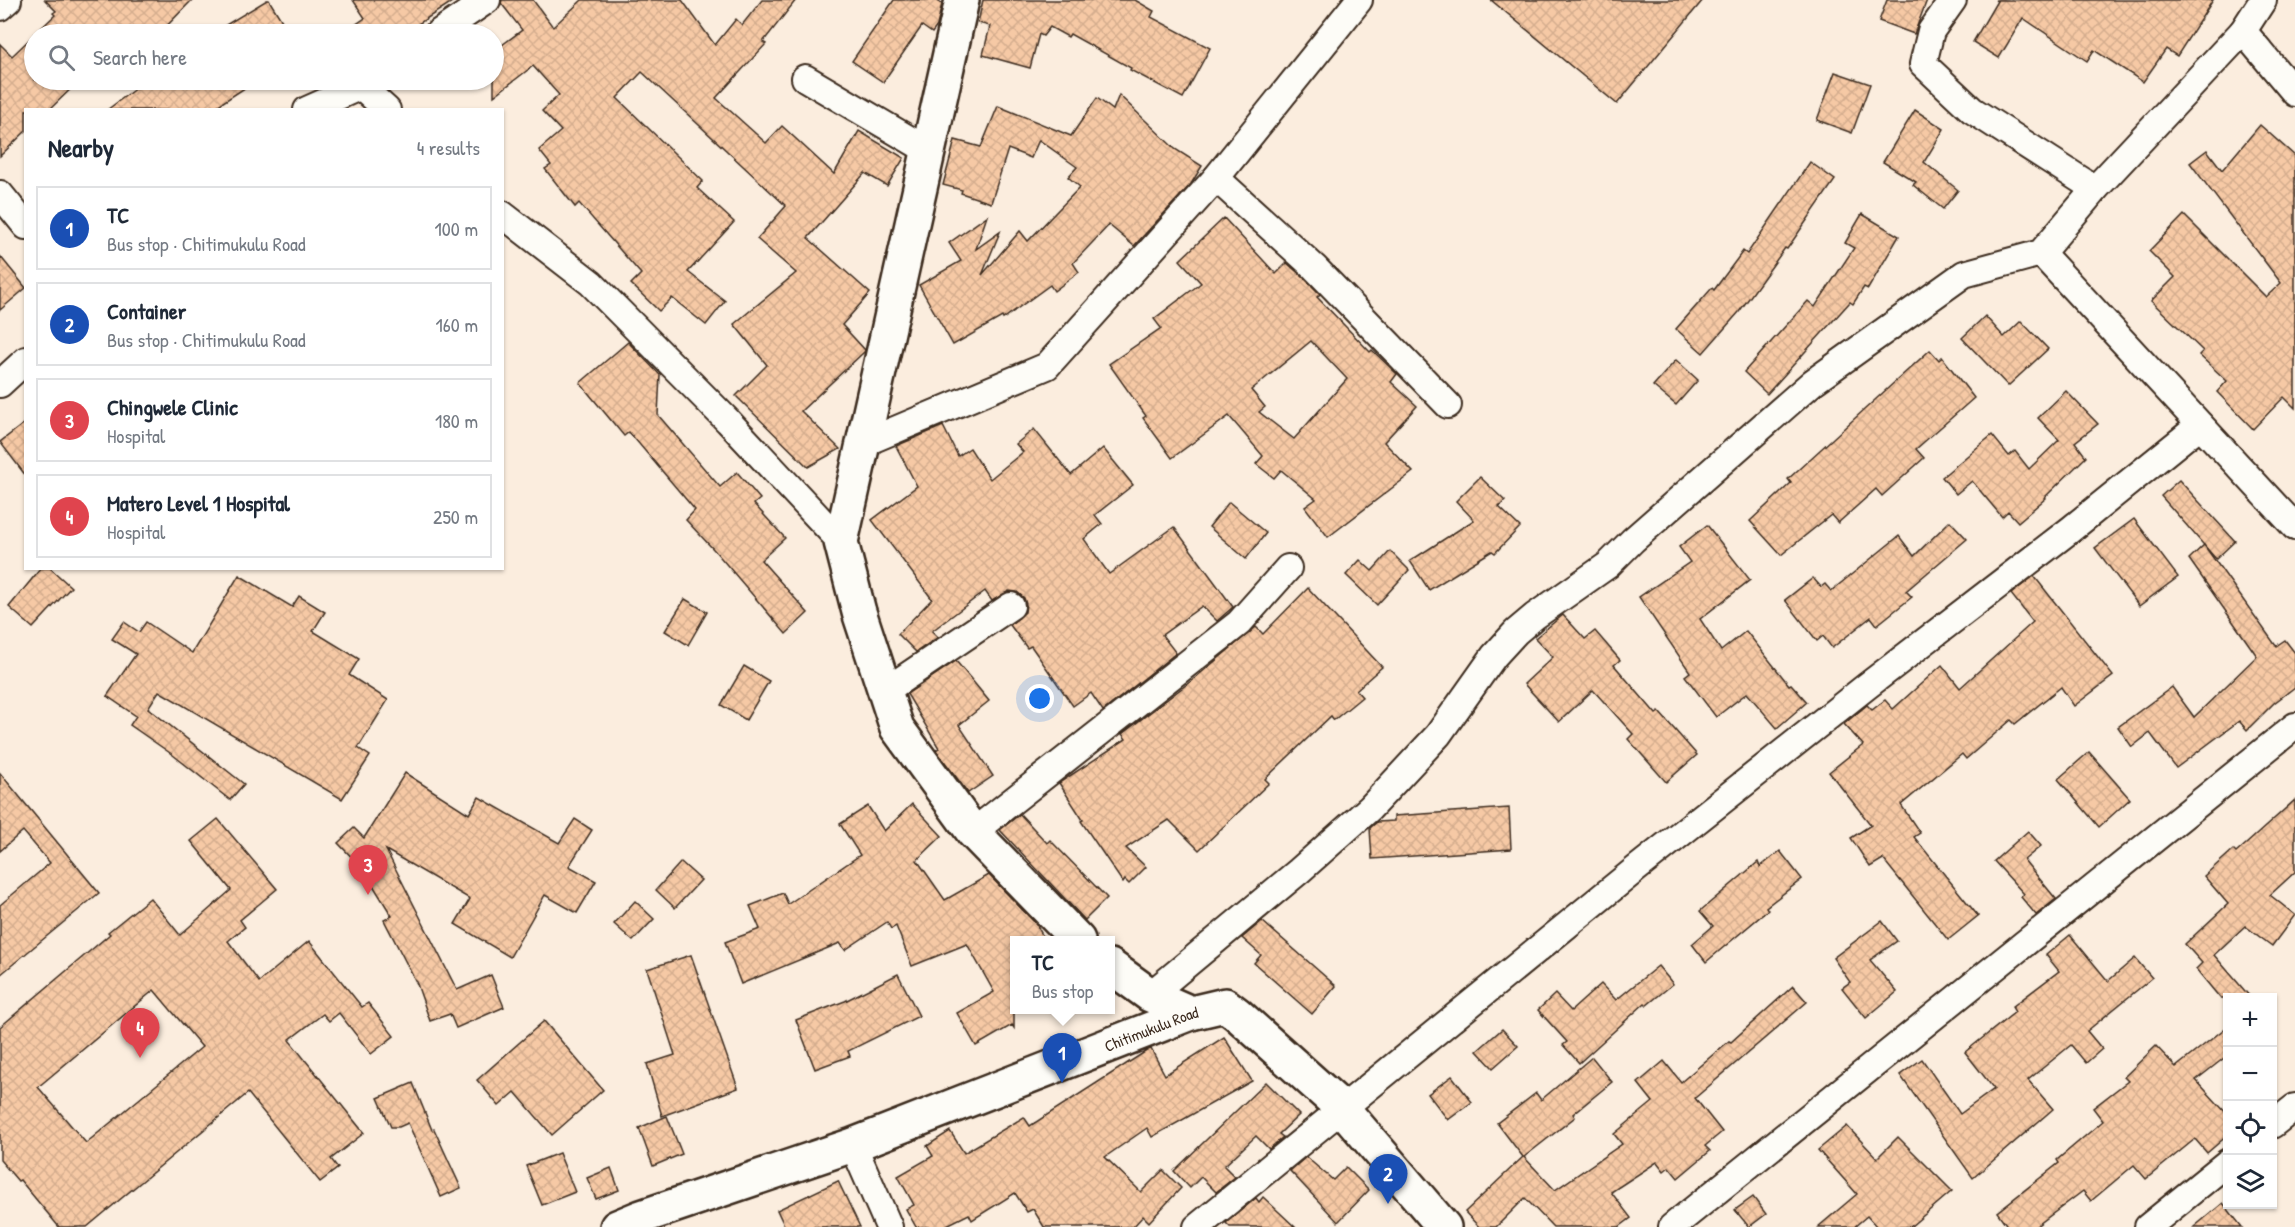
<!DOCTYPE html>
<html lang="en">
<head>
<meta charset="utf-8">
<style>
	:root { --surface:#fff; --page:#f2f2f3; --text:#1f2937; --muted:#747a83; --line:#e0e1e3; --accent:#1a73e8 }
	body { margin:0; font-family:"Patrick Hand",sans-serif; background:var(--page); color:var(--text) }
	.controls { position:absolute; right:18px; bottom:18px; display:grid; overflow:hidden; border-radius:0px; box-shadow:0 2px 4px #0004 }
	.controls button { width:54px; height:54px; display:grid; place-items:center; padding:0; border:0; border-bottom:2px solid var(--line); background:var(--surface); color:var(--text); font:30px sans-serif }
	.you { position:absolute; left:1040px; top:699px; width:21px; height:21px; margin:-15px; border:4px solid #fff; border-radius:50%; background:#1a73e8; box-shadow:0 0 0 9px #1a73e833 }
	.badge { display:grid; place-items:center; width:39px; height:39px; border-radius:50%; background:var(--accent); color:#fff; font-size:20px; font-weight:700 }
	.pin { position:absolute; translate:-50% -50px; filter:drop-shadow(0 2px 3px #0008) }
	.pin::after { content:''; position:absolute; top:32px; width:21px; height:18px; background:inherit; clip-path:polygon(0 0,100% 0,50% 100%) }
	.popup { position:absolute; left:1010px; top:936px; width:105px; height:78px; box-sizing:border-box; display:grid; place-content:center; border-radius:0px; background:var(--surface); filter:drop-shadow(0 2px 4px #0005); font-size:20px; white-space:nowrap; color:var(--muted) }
	.popup b { font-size:22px; color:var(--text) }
	.popup::after { content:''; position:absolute; left:50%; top:100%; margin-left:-12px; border:12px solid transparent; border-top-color:var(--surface) }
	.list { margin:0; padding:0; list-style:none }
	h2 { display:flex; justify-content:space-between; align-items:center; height:78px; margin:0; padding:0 24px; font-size:26px }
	h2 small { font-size:20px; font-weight:400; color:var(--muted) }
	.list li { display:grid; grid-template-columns:39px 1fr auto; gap:18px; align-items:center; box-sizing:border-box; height:84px; margin:0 12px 12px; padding:0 12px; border:2px solid var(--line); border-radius:0px }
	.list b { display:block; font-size:22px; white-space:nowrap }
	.list p { margin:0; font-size:20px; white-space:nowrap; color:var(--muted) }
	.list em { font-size:20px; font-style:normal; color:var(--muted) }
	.icon { flex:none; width:33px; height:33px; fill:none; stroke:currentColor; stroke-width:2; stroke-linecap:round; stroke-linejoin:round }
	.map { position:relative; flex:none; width:2295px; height:1227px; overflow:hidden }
	.search { position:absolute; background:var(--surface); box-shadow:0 2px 4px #0004; left:24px; top:24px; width:480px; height:66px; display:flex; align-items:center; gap:15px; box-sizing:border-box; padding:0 21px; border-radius:33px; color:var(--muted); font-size:22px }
	.panel { position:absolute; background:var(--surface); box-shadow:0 2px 4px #0004; left:24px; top:108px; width:480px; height:462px; border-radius:0px }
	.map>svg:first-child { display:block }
	.building { fill:url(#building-cross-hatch); stroke:#3b2a1e; stroke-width:1.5; fill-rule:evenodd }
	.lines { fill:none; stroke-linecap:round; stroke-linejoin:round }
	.street-casing { stroke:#3b2a1e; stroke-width:30 }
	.secondary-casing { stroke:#3b2a1e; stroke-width:38 }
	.street { stroke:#fdfcf7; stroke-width:26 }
	.secondary { stroke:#fdfcf7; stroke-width:33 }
	.labels { text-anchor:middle; stroke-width:6; stroke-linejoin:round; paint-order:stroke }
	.street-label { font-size:16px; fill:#3b2a1e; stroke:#fdfcf7 }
</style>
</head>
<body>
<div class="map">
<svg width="2295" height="1227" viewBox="0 0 2295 1227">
	<defs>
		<pattern id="building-cross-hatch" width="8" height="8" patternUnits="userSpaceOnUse" patternTransform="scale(1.5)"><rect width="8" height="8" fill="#f6c9a5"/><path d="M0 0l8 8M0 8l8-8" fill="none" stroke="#d4ad8e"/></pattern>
	</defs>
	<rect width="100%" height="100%" fill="#fbedde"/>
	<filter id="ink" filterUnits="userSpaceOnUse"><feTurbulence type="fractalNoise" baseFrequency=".0167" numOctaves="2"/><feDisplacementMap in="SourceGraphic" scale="12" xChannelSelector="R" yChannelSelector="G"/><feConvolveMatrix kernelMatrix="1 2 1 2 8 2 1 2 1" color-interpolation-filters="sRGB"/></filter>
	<g filter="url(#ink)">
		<g class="building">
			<polygon points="45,0 192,0 159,34 34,34 34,80 80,80 49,110 26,110 26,131 0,156 0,44 12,56 55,15 53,13 56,11"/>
			<polygon points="267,0 269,0 290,34 211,34"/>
			<polygon points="353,0 455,0 403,34 342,34 365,18"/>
			<polygon points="502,0 533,0 553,27 582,0 682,0 715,45 736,19 742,25 762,0 796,0 763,42 766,44 716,98 766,143 782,126 834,174 859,131 904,158 887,186 865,173 808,238 870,293 842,325 865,350 864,352 801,411 840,449 808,467 736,396 767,365 734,324 796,273 757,239 786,206 642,72 617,98 703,181 697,188 734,222 688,272 725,301 706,325 672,298 659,311 631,284 641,274 579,203 575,207 545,169 551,165 539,150 561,131 542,111 559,95 533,66 494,96 494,51 522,30 501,3"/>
			<polygon points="894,0 936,0 942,4 937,26 932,33 922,26 883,82 852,61"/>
			<polygon points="983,0 1135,0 1154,11 1151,17 1210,48 1183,98 1130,70 1131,68 1070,34 1068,37 1050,27 1043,36 1039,34 1030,68 983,55 990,26 978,23"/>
			<polygon points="1491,0 1703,0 1617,104"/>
			<polygon points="1887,0 1927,0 1914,34 1879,21"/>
			<polygon points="1995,0 2213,0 2177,56 2166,49 2143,82 2094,50 2087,61 2023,18 1999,58 1973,42 1997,1"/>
			<polygon points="1835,72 1870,84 1852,133 1817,120"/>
			<polygon points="129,80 257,80 211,110 107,110 136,88"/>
			<polygon points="1119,95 1175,149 1202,166 1191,184 1134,246 1109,225 1073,263 1079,272 1054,291 1050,285 1003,319 1002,317 953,345 919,285 961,261 949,243 987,216 976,249 1000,232 982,275 1020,231 1028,241 1080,187 1068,177 1077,167 1039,140 1031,158 1008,149 991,203 961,193 962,190 943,185 955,140 981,147 998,106 1071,136 1097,98 1113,110"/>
			<polygon points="1915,110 1944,129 1924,162 1958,190 1943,209 1913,185 1916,182 1883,162"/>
			<polygon points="2260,125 2295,156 2295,408 2284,397 2253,429 2217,392 2227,381 2199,355 2203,351 2151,301 2175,277 2149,251 2184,215 2266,297 2281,283 2190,163 2207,150 2222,170"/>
			<polygon points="1810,162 1835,180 1787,249 1785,248 1739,312 1703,353 1676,329 1712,288 1714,290 1743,251 1747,254"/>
			<polygon points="1862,214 1899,236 1868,289 1864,287 1853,304 1850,302 1767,394 1744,372 1808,301 1815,307 1854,248 1845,243"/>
			<path d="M1224 218 1276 274 1287 263 1304 278 1320 294 1317 297 1370 352 1372 350 1397 374 1391 382 1417 406 1384 442 1413 472 1328 537 1305 507 1316 499 1281 470 1274 478 1256 464 1263 456 1229 416 1172 458 1143 418 1146 416 1109 364 1161 328 1154 319 1201 283 1180 260ZM1311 341 1347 379 1294 439 1259 412 1265 407 1251 390Z"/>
			<polygon points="0,256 26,288 0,310"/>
			<polygon points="1985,316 2004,337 2021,321 2048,349 2008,386 1962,338"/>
			<polygon points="628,342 660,375 658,415 720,487 737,472 760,499 754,504 785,538 761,560 808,613 786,634 715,551 686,520 695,510 629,432 624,436 580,383"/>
			<polygon points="1930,350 1939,360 1942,357 1974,398 1916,449 1924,458 1882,496 1876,489 1838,523 1831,515 1781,555 1750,521 1791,483 1788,479"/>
			<polygon points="1676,360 1698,380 1676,405 1653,386"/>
			<polygon points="2066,391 2098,424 2075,442 2086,457 2045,497 2046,498 2018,522 2008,511 2002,517 1972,481 1956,494 1942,477 1992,435 2009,456 2015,451 2029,469 2059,440 2038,418"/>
			<polygon points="26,422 26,476 0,442"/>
			<polygon points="943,426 958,456 970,448 990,479 1023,452 1016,444 1034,429 1071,475 1103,448 1133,485 1095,515 1102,524 1084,539 1109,574 1174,527 1233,607 1217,621 1202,606 1162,635 1176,653 1103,711 1091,693 1073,706 1031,646 1027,648 1010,625 1025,612 1026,604 1024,598 1017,592 1009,591 992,601 985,591 932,631 938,637 916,652 898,634 932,599 872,520 917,486 896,446"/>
			<polygon points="1480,477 1505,501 1499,507 1520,527 1495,553 1492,551 1429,590 1410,561 1474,520 1456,501"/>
			<polygon points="2179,480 2235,541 2216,559 2161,496"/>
			<polygon points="1229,502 1266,533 1246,559 1209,527"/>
			<polygon points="2134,519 2178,577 2139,606 2095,548"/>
			<polygon points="1950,521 1967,539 1906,591 1912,597 1877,625 1871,617 1832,648 1823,636 1817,641 1785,600 1813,578 1821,587 1825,584 1831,591 1899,536 1914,556"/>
			<polygon points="1707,525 1750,580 1700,619 1721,651 1746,631 1789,685 1791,684 1807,702 1777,728 1747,693 1716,717 1685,676 1690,672 1639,597 1690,562 1679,547"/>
			<polygon points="2204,545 2276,646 2285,640 2295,653 2295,687 2274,703 2247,730 2239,721 2176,768 2150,733 2132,747 2118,727 2172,687 2194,717 2257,656 2189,559"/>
			<polygon points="1390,551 1409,570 1377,605 1346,575 1360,560 1372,571"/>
			<polygon points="41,568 50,568 71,587 33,628 9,607"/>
			<polygon points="239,575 292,607 299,596 325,612 313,631 359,659 349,675 388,700 358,748 370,756 342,799 159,691 148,708 244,784 230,800 173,755 130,725 136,716 107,696 136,654 112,639 124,622 139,632 146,622 192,653"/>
			<polygon points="2034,576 2113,676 2074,706 2061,687 2015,724 2011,720 1966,759 1962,754 1901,805 1920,833 1914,837 1978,916 1948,940 1883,859 1870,867 1851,838 1871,825 1829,772 1863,745 1844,724 1867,705 1872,710 1885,700 1893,709 1942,665 1960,688 2033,622 2011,594"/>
			<polygon points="1308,588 1382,667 1356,690 1362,697 1334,720 1331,716 1265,779 1269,783 1199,850 1169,820 1126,848 1146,867 1129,884 1125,880 1123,883 1081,821 1083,820 1059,783 1126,739 1122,734 1195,678 1256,627 1263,634"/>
			<polygon points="685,599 707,612 688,645 665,631"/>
			<polygon points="1563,615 1585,639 1595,631 1620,660 1614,665 1656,714 1659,712 1697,755 1666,782 1628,739 1633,734 1593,690 1559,722 1524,684 1553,657 1535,638"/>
			<polygon points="956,661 989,701 959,725 993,776 968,793 936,750 939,748 907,694"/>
			<polygon points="744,666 769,681 746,720 721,705"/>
			<polygon points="2089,752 2130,799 2099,827 2058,779"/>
			<polygon points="0,773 99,893 0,975 0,905 50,863 23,831 0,851"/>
			<polygon points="405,773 469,814 479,797 559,843 575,819 592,830 569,866 596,881 577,913 545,895 510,957 455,924 470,899 386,850 457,990 491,975 504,1007 456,1028 450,1014 430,1021 417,984 384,920 392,916 363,869 338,843 354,828 364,838"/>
			<polygon points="2295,800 2295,872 2270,895 2295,915 2272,946 2245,926 2214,955 2251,998 2220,998 2196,969 2202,963 2185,944 2228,904 2204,876 2233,850 2236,853"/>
			<polygon points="912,804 942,836 917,860 945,900 989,875 1036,924 1045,940 1014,940 1014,1028 1012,1025 976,1046 957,1013 994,992 967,944 912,966 896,926 891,929 887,922 845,950 840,943 741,984 725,942 760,929 750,906 783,893 788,904 860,855 840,824 868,806 884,831"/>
			<polygon points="1509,808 1511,849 1372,859 1370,828 1377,822 1394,821 1394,816"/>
			<polygon points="1020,814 1047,843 1050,840 1107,898 1085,920 1000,830"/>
			<path d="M218 819 277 889 240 920 245 927 228 941 259 982 309 941 362 1007 368 1003 394 1036 371 1054 339 1013 329 1021 323 1014 289 1040 364 1133 331 1159 338 1168 320 1182 248 1093 87 1227H59L20 1180 18 1181 0 1160V1027L110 934 108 932 150 898 180 935 231 890 191 841ZM154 990 202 1047 86 1143 38 1087Z"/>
			<polygon points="2028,831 2041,846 2024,860 2056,899 2036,915 2021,897 2024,894 1994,861"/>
			<polygon points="1780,851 1802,879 1766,907 1768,910 1706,962 1692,944 1713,926 1700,911 1758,862 1760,867"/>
			<polygon points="681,862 701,880 675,908 656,890"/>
			<polygon points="635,901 654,919 633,941 614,924"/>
			<polygon points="1262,921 1336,986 1312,1014 1254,963 1261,955 1242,938"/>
			<polygon points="1882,921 1897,941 1870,960 1897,992 1866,1018 1842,988 1850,982 1833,958"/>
			<polygon points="2070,935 2108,981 2135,958 2152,978 2087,1031 2102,1049 2086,1063 2071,1045 2028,1080 2053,1109 1973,1178 1900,1075 1922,1059 1960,1114 1994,1089 1965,1052 2015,1012 2012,1007 2059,971 2046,955"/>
			<polygon points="691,955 738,1088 662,1116 647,1064 675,1055 647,969"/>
			<polygon points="1658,966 1673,984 1647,1005 1645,1003 1579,1063 1563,1045 1567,1042 1538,1010 1555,994 1571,1011 1601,984 1616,1000"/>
			<polygon points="898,974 919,1016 848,1051 850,1056 815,1069 796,1020 845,1001"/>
			<polygon points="1793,986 1807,1002 1695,1098 1722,1132 1705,1146 1710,1151 1678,1178 1669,1167 1664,1171 1657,1162 1611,1192 1631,1218 1619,1227 1553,1227 1525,1198 1496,1227 1479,1227 1465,1212 1523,1157 1497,1123 1536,1093 1541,1100 1592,1057 1612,1082 1573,1114 1575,1117 1524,1157 1555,1190 1622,1144 1614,1134 1653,1102 1638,1083 1664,1061 1681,1082 1729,1041 1731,1042"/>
			<polygon points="544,1021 603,1090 552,1135 515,1092 499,1106 477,1080"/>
			<polygon points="2228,1026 2228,1055 2196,1080 2228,1115 2228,1135 2207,1153 2195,1139 2146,1179 2134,1165 2091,1201 2083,1191 2035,1227 2008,1227 1997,1212 2059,1163 2057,1160 2103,1121 2093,1108 2128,1081 2124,1077 2156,1046 2176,1067"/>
			<polygon points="1502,1029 1518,1046 1493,1068 1477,1051"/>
			<polygon points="1224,1037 1252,1081 1152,1137 1147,1128 1105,1157 1141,1192 1163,1170 1181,1188 1149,1222 1143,1216 1133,1227 1044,1227 1033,1209 1027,1212 1015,1193 972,1220 969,1214 943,1227 916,1227 906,1209 914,1205 898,1176 933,1156 927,1146 950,1131 964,1153 1024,1117 1030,1126 1148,1050 1151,1049 1165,1075"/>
			<polygon points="1452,1076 1472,1102 1448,1120 1428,1094"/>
			<polygon points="1266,1082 1299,1115 1279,1134 1283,1137 1269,1149 1256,1136 1224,1166 1235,1177 1216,1192 1201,1177 1190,1188 1174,1171"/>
			<polygon points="413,1083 432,1130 434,1129 461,1188 441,1197 408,1123 399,1127 391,1127 378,1098"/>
			<polygon points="667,1116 682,1154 653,1166 639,1128"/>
			<polygon points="1847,1126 1877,1158 1898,1137 1952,1191 1910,1227 1877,1227 1867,1216 1854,1227 1818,1227 1857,1194 1818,1150"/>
			<polygon points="559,1153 575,1192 542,1205 526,1166"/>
			<polygon points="1306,1157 1333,1180 1346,1167 1369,1190 1338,1222 1290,1171"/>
			<polygon points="611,1168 619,1190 596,1199 587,1178"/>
			<polygon points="838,1181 860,1227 785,1227 777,1210"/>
			<polygon points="1263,1197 1295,1227 1230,1227 1226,1223 1256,1198 1259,1202"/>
			<polygon points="1753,1197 1766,1214 1749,1227 1735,1210"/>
			<polygon points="2223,1203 2242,1227 2194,1227"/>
		</g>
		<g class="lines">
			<defs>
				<g id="street">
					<polyline points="1953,0 1931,31 1923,64 1972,110 2095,189"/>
					<polyline points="0,7 8,0"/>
					<polyline points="2243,31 2295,93"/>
					<polyline points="437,34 487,0"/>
					<polyline points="805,78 929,151"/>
					<polyline points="361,86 387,110"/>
					<polyline points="307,110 361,86 371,80"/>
					<polyline points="1216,178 1314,267 1448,405"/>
					<polyline points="0,194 26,226"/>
					<polyline points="502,214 591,283 728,421 841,542"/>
					<polyline points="2041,253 2295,527"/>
					<polyline points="0,384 26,360"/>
					<polyline points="864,443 1047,366 1216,178 1359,0"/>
					<polyline points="885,691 1011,606"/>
					<polyline points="973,832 1239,623 1288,568"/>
					<polyline points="1150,995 1299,871 1370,808 1438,735 1494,656 1516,632 1535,616 1608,565 1633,540 1813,382 1964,274 2041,253 2095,189 2243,31 2263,0"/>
					<polyline points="2272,1125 2295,1107"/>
					<polyline points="853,1145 889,1227"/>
					<polyline points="1197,1227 1636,869 1867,686 2070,530 2200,425"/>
					<polyline points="1672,1227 2295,726"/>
					<polyline points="2148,1227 2228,1162"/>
				</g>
				<g id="secondary">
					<polyline points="962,0 841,542 859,612 897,728 973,832 1078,940"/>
					<polyline points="1110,966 1150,995 1191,1013"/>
					<path id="s1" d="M617 1227 641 1217 853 1145 1191 1013 1225 1005 1237 1014 1343 1109 1444 1227"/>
				</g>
			</defs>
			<use href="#street" class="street-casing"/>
			<use href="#secondary" class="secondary-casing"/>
			<use href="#street" class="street"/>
			<use href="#secondary" class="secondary"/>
		</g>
	</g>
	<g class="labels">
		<g class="street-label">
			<text dy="6" stroke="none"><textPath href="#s1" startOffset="570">Chitimukulu Road</textPath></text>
		</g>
	</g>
</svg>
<div class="controls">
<button>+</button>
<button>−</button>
<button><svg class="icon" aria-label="locate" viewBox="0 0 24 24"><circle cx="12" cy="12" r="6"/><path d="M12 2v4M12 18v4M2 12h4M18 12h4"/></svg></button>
<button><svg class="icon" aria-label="layers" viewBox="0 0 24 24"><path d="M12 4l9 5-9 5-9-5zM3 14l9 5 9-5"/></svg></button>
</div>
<div class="you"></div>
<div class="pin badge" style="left:1062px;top:1083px;background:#1a4fb4">1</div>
<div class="popup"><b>TC</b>Bus stop</div>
<div class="pin badge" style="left:1388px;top:1204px;background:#1a4fb4">2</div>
<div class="pin badge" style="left:368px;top:895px;background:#e0444e">3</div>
<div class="pin badge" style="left:140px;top:1058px;background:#e0444e">4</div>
<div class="search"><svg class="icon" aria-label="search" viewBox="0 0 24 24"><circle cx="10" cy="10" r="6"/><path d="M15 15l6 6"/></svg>Search here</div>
<section class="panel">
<h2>Nearby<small>4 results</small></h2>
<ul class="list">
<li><span class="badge" style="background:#1a4fb4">1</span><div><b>TC</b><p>Bus stop · Chitimukulu Road</p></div><em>100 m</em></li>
<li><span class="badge" style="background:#1a4fb4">2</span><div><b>Container</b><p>Bus stop · Chitimukulu Road</p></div><em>160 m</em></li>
<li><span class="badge" style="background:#e0444e">3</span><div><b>Chingwele Clinic</b><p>Hospital</p></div><em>180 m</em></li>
<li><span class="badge" style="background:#e0444e">4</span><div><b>Matero Level 1 Hospital</b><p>Hospital</p></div><em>250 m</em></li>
</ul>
</section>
</div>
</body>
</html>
